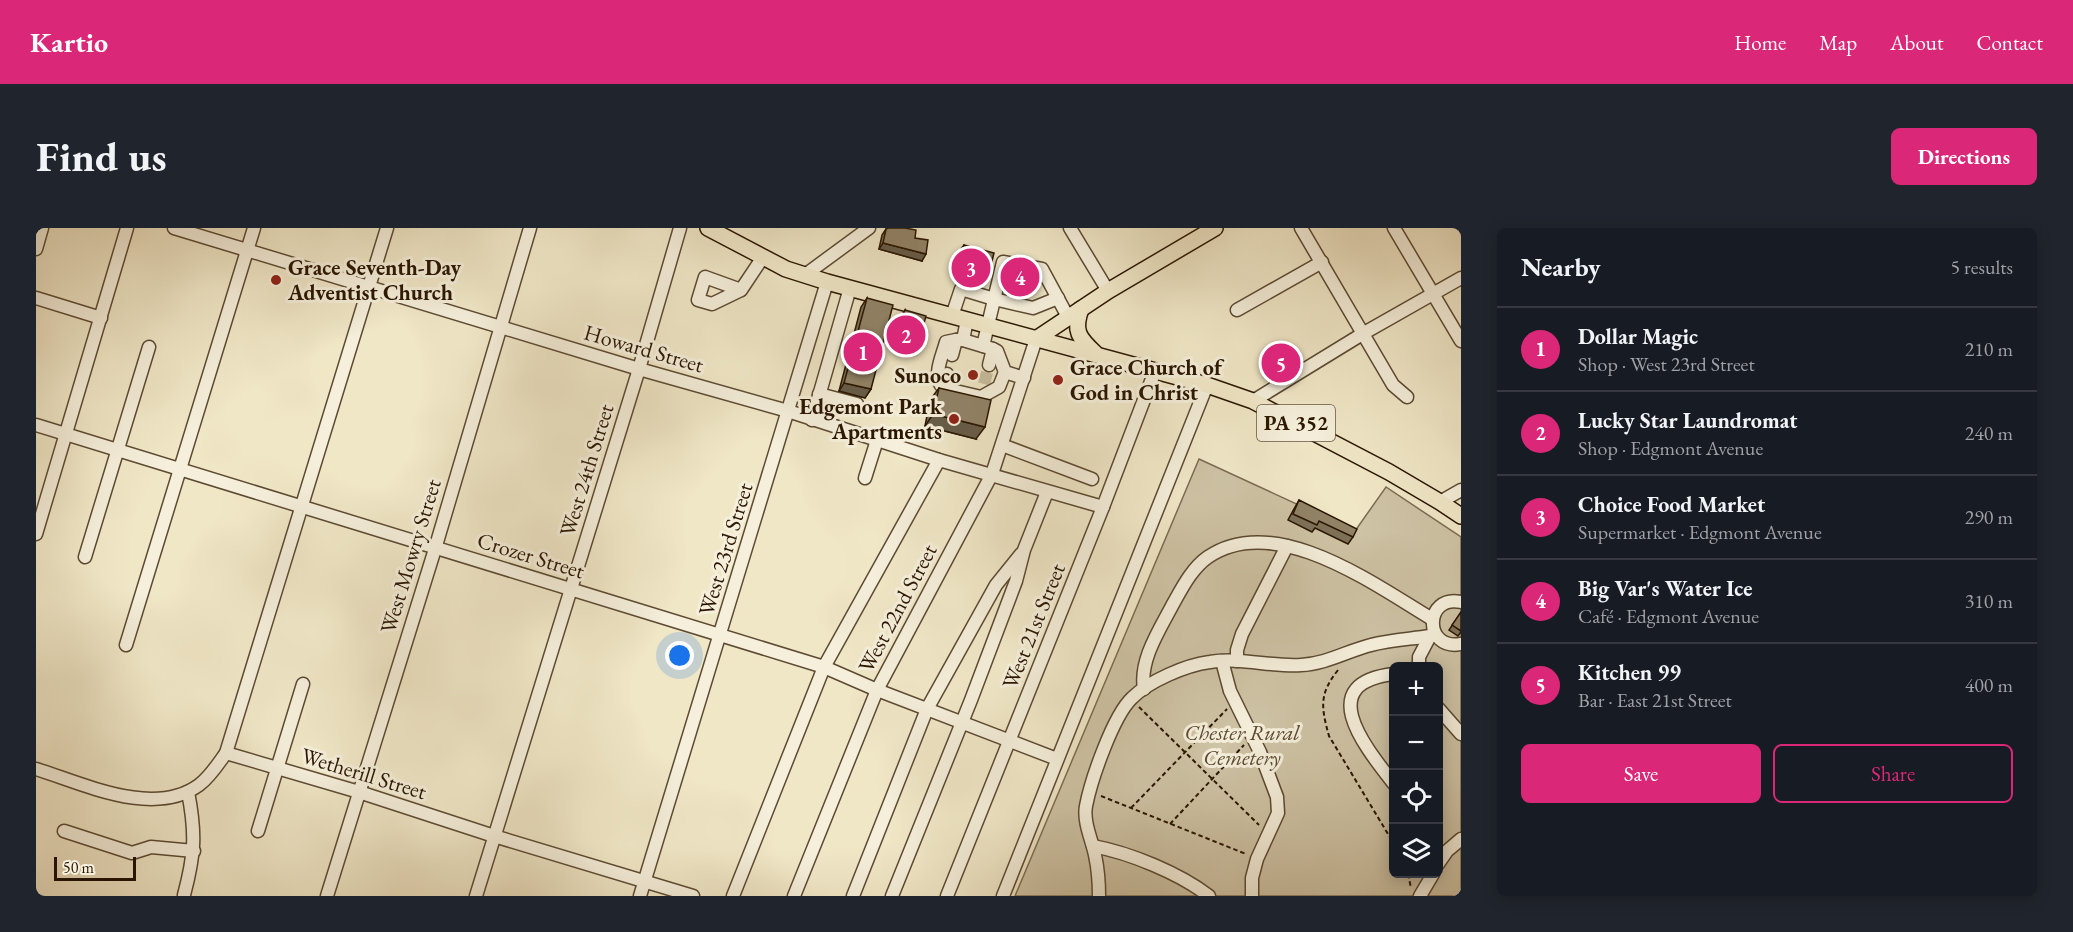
<!DOCTYPE html>
<html lang="en">
<head>
<meta charset="utf-8">
<style>
	:root { --surface:#171b24; --page:#20242c; --text:#f1f3f6; --muted:#9ea1a6; --line:#363941; --accent:#db2777 }
	body { margin:0; font-family:"EB Garamond",serif; background:var(--page); color:var(--text) }
	.controls { position:absolute; right:18px; bottom:18px; display:grid; overflow:hidden; border-radius:9px; box-shadow:0 3px 15px #0003 }
	.controls button { width:54px; height:54px; display:grid; place-items:center; padding:0; border:0; border-bottom:2px solid var(--line); background:var(--surface); color:var(--text); font:30px sans-serif }
	.scale { position:absolute; left:18px; bottom:15px; width:82px; box-sizing:border-box; padding-left:6px; border:3px solid #2a1600; border-top:0; font-size:16px; line-height:21px; white-space:nowrap; color:#2a1600; -webkit-text-stroke:4px #f5efdb; paint-order:stroke }
	.you { position:absolute; left:644px; top:428px; width:21px; height:21px; margin:-15px; border:4px solid #fff; border-radius:50%; background:#1a73e8; box-shadow:0 0 0 9px #1a73e833 }
	.badge { display:grid; place-items:center; width:39px; height:39px; border-radius:50%; background:var(--accent); color:#fff; font-size:20px; font-weight:700 }
	.pin { position:absolute; translate:-50% -50%; border:3px solid #fff; box-shadow:0 2px 6px #0006 }
	.list { margin:0; padding:0; list-style:none }
	h2 { display:flex; justify-content:space-between; align-items:center; height:78px; margin:0; padding:0 24px; font-size:26px }
	h2 small { font-size:20px; font-weight:400; color:var(--muted) }
	.list li { display:grid; grid-template-columns:39px 1fr auto; gap:18px; align-items:center; box-sizing:border-box; height:84px; padding:0 24px; border-top:2px solid var(--line) }
	.list b { display:block; font-size:22px; white-space:nowrap }
	.list p { margin:0; font-size:20px; white-space:nowrap; color:var(--muted) }
	.list em { font-size:20px; font-style:normal; color:var(--muted) }
	.actions { display:flex; gap:12px; padding:18px 24px }
	.actions a { flex:1; padding:14px 0; border:2px solid var(--accent); border-radius:9px; text-align:center; font-size:21px; color:var(--accent) }
	.actions .main { background:var(--accent); color:#fff }
	.icon { flex:none; width:33px; height:33px; fill:none; stroke:currentColor; stroke-width:2; stroke-linecap:round; stroke-linejoin:round }
	.map { position:relative; flex:none; width:1425px; height:668px; overflow:hidden; border-radius:9px }
	header { display:flex; align-items:center; gap:36px; box-sizing:border-box; height:84px; padding:0 30px; background:var(--accent); color:#fff }
	header strong { font-size:28px }
	nav { display:flex; gap:33px; margin-inline-start:auto; font-size:21px }
	.intro { display:flex; align-items:center; justify-content:space-between; box-sizing:border-box; height:144px; padding:0 36px }
	h1 { margin:0; font-size:42px }
	.button { padding:15px 27px; border-radius:9px; background:var(--accent); color:#fff; font-size:21px; font-weight:700 }
	main { display:flex; gap:36px; padding:0 36px }
	aside { flex:1; background:var(--surface); border-radius:9px; box-shadow:0 3px 15px #0003 }
	.map>svg:first-child { display:block }
	.green { fill:#cec3a5; stroke:#7c6c52; stroke-width:1.5; fill-rule:evenodd }
	.lines { fill:none; stroke-linecap:round; stroke-linejoin:round }
	.minor-tunnel { stroke:#c8bd9f; stroke-width:12; stroke-dasharray:12 6; stroke-linecap:butt }
	.minor-casing { stroke:#5c4a32; stroke-width:15 }
	.major-casing { stroke:#2a1600; stroke-width:18 }
	.path { stroke:#2a1600; stroke-width:2; stroke-dasharray:4.5 3; stroke-linecap:butt }
	.minor { stroke:#f5efdb; stroke-width:12 }
	.major { stroke:#f0e7c7; stroke-width:15 }
	.wall { fill:#7d7159; stroke:#2a1600; stroke-width:1.5 }
	.shaded-wall { fill:#665c48; stroke:#2a1600; stroke-width:1.5 }
	.building { fill:#918367; stroke:#2a1600; stroke-width:1.5 }
	.poi-dot { fill:#8f2418; stroke:#f5efdb; stroke-width:2 }
	.labels { text-anchor:middle; stroke-width:6; stroke-linejoin:round; paint-order:stroke }
	.shield { fill:#f5efdb; stroke:#675742; stroke-width:1.5 }
	.shield-label { font-size:21px; font-weight:bold; fill:#2a1600 }
	.poi-label { font-size:22px; font-weight:bold; fill:#2a1600; stroke:#f5efdb; text-anchor:start }
	.street-label { font-size:22px; fill:#2a1600; stroke:#f5efdb }
	.park-label { font-size:22px; font-style:italic; fill:#5b4a32; stroke:#f5efdb }
</style>
</head>
<body>
<header>
<strong>Kartio</strong>
<nav><a>Home</a><a>Map</a><a>About</a><a>Contact</a></nav>
</header>
<div class="intro"><h1>Find us</h1><a class="button">Directions</a></div>
<main>
<div class="map">
<svg width="1425" height="668" viewBox="0 0 1425 668">
	<rect width="100%" height="100%" fill="#f0e7c7"/>
	<filter id="stains"><feTurbulence type="fractalNoise" baseFrequency=".00333" numOctaves="4"/><feColorMatrix values="0 0 0 0 .2 0 0 0 0 .09 0 0 0 0 .02 0 0 0 .5 -.17"/></filter>
	<radialGradient id="worn" r=".72"><stop offset=".6" stop-color="#630" stop-opacity="0"/><stop offset="1" stop-color="#630" stop-opacity=".3"/></radialGradient>
	<path class="green" d="M1163 231 1319 303 1350 259 1425 309V666L1423 668H979ZM1358 439H1402V646H1358Z"/>
	<g class="lines">
		<polyline class="minor-tunnel" points="948,156 953,137"/>
		<defs>
			<g id="minor">
				<polyline points="138,0 603,141 752,183 903,232 1067,279"/>
				<polyline points="1034,0 1072,63"/>
				<polyline points="1265,0 1357,157 1371,169"/>
				<polyline points="1358,0 1425,113"/>
				<polyline points="0,21 6,0"/>
				<polyline points="769,47 833,0"/>
				<polyline points="705,62 676,76 662,72 669,49 705,62 727,29"/>
				<polyline points="0,70 65,90"/>
				<polyline points="1201,82 1286,34"/>
				<polyline points="916,88 925,61 958,71 997,80 1022,70"/>
				<polyline points="931,92 927,112 957,121 961,123 969,144 988,150"/>
				<polyline points="947,118 967,34 1006,41 1032,89"/>
				<polyline points="916,127 920,112"/>
				<polyline points="953,137 957,121"/>
				<polyline points="911,146 907,160 945,169 963,159 969,144"/>
				<path d="M907 160C896 148 906 129 910 114L920 112H927"/>
				<polyline points="783,166 821,176"/>
				<polyline points="1217,173 1328,105 1425,50"/>
				<polyline points="776,192 814,60"/>
				<polyline points="0,197 788,439 841,462 1021,531"/>
				<polyline points="966,217 1056,251"/>
				<polyline points="829,250 841,212"/>
				<polyline points="1404,274 1425,262"/>
				<polyline points="0,306 91,0"/>
				<polyline points="49,329 113,119"/>
				<path d="M1425 374C1388 366 1387 423 1425 416"/>
				<polyline points="90,417 218,0"/>
				<polyline points="1186,433 1194,463 1224,524 1241,569 1242,585 1221,631 1216,650 1216,668"/>
				<polyline points="1201,433 1201,422 1206,406 1251,318"/>
				<polyline points="1383,439 1383,429 1394,408"/>
				<path d="M1358 446C1276 455 1330 520 1358 556"/>
				<path d="M1108 461C1103 432 1124 401 1137 376 1146 360 1156 340 1172 329 1239 283 1339 357 1396 391"/>
				<polyline points="1402,480 1425,506"/>
				<polyline points="190,525 351,0"/>
				<path d="M0 541C48 556 118 590 163 557 174 549 182 536 190 525L323 564 458 608 657 668"/>
				<polyline points="28,603 96,625 115,619 158,623"/>
				<polyline points="222,603 267,456"/>
				<path d="M1057 618C1094 625 1143 645 1173 668"/>
				<polyline points="1402,636 1411,623 1425,611"/>
				<path d="M148 667C159 626 160 605 152 564"/>
				<polyline points="291,668 399,321 494,0"/>
				<polyline points="440,668 603,141 644,0"/>
				<polyline points="604,668 791,54"/>
				<polyline points="697,668 788,439 903,232"/>
				<polyline points="758,668 841,462 956,246 1000,111"/>
				<polyline points="817,668 891,481 960,357 985,326"/>
				<polyline points="856,668 935,472 980,353 988,322 1011,264"/>
				<polyline points="911,668 1067,279 1119,143"/>
				<polyline points="967,668 1171,157"/>
				<path d="M1063 668C1063 654 1062 641 1059 627 1056 612 1047 594 1050 578 1055 552 1077 488 1096 470 1113 453 1150 437 1174 434 1204 429 1235 439 1265 437 1290 436 1311 423 1335 417 1354 412 1375 411 1394 408L1398 405"/>
				<polyline points="1384,668 1397,646"/>
			</g>
			<g id="major">
				<polyline points="672,0 750,41 791,54 1171,157 1217,173 1353,244 1404,274 1425,288"/>
				<path d="M1045 81C1037 103 1043 110 1059 125"/>
				<polyline points="1000,111 1072,63 1179,0"/>
			</g>
		</defs>
		<use href="#minor" class="minor-casing"/>
		<use href="#major" class="major-casing"/>
		<g class="path">
			<path d="M1302 442C1283 466 1285 479 1293 508L1358 616"/>
			<polyline points="1103,479 1223,597"/>
			<polyline points="1065,568 1210,626"/>
			<polyline points="1095,580 1191,481"/>
			<polyline points="1134,596 1208,517"/>
			<polyline points="1372,646 1375,660"/>
		</g>
		<use href="#minor" class="minor"/>
		<use href="#major" class="major"/>
	</g>
	<g class="wall">
		<polygon points="850,1 879,10 886,33 843,21 846,7"/>
		<polygon points="928,17 947,56 917,48 923,23"/>
		<polygon points="831,70 835,161 829,170 803,163 825,79"/>
		<polygon points="869,82 877,126 855,121 865,89"/>
		<polygon points="903,160 940,211 889,198 894,172"/>
		<polygon points="1263,272 1317,309 1312,316 1279,300 1276,304 1252,292 1259,279"/>
		<polygon points="1425,384 1425,404 1422,408 1413,402"/>
	</g>
	<g class="shaded-wall">
		<polygon points="847,15 890,26 886,33 843,21"/>
		<polygon points="921,42 952,49 947,56 917,48"/>
		<polygon points="860,114 881,120 877,126 855,121"/>
		<polygon points="808,155 835,161 829,170 803,163"/>
		<polygon points="897,186 949,199 940,211 889,198"/>
	</g>
	<g class="building">
		<polygon points="852,0 869,0 880,2 879,10 892,12 890,26 847,15 850,1"/>
		<polygon points="928,17 958,25 952,49 921,42"/>
		<polygon points="831,70 857,77 835,161 808,155"/>
		<polygon points="869,82 890,88 881,120 860,114"/>
		<polygon points="903,160 955,172 949,199 897,186"/>
		<polygon points="1263,272 1321,301 1317,309 1283,293 1281,297 1257,286"/>
		<polygon points="1425,384 1425,403 1416,397"/>
	</g>
	<g class="poi-dot">
		<circle cx="240" cy="52" r="6"/>
		<circle cx="937" cy="147" r="6"/>
		<circle cx="1022" cy="152" r="6"/>
		<circle cx="918" cy="191" r="6"/>
	</g>
	<g class="labels">
		<rect class="shield" x="1221" y="177" width="78" height="36" rx="4.5"/>
		<g class="shield-label">
			<text x="1260" y="202">PA 352</text>
		</g>
		<g class="poi-label">
			<text x="252" y="47">Grace Seventh-Day<tspan x="252" dy="25">Adventist Church</tspan></text>
			<text x="1034" y="147">Grace Church of<tspan x="1034" dy="25">God in Christ</tspan></text>
			<text x="925" y="155" text-anchor="end">Sunoco</text>
			<text x="906" y="186" text-anchor="end">Edgemont Park<tspan x="906" dy="25">Apartments</tspan></text>
		</g>
		<g class="street-label">
			<text transform="translate(608 120) rotate(16)" y="8">Howard Street</text>
			<text transform="translate(550 242) rotate(-73)" y="8">West 24th Street</text>
			<text transform="translate(689 321) rotate(-73)" y="8">West 23rd Street</text>
			<text transform="translate(495 327) rotate(17)" y="8">Crozer Street</text>
			<text transform="translate(374 328) rotate(-73)" y="8">West Mowry Street</text>
			<text transform="translate(861 380) rotate(-62)" y="8">West 22nd Street</text>
			<text transform="translate(997 398) rotate(-68)" y="8">West 21st Street</text>
			<text transform="translate(328 545) rotate(17)" y="8">Wetherill Street</text>
		</g>
		<g class="park-label">
			<text x="1206" y="512">Chester Rural<tspan x="1206" dy="25">Cemetery</tspan></text>
		</g>
	</g>
	<rect width="100%" height="100%" filter="url(#stains)"/>
	<rect width="100%" height="100%" fill="url(#worn)"/>
</svg>
<div class="controls">
<button>+</button>
<button>−</button>
<button><svg class="icon" aria-label="locate" viewBox="0 0 24 24"><circle cx="12" cy="12" r="6"/><path d="M12 2v4M12 18v4M2 12h4M18 12h4"/></svg></button>
<button><svg class="icon" aria-label="layers" viewBox="0 0 24 24"><path d="M12 4l9 5-9 5-9-5zM3 14l9 5 9-5"/></svg></button>
</div>
<div class="scale">50 m</div>
<div class="you"></div>
<div class="pin badge" style="left:827px;top:124px">1</div>
<div class="pin badge" style="left:870px;top:107px">2</div>
<div class="pin badge" style="left:935px;top:40px">3</div>
<div class="pin badge" style="left:984px;top:49px">4</div>
<div class="pin badge" style="left:1245px;top:135px">5</div>
</div>
<aside>
<h2>Nearby<small>5 results</small></h2>
<ul class="list">
<li><span class="badge">1</span><div><b>Dollar Magic</b><p>Shop · West 23rd Street</p></div><em>210 m</em></li>
<li><span class="badge">2</span><div><b>Lucky Star Laundromat</b><p>Shop · Edgmont Avenue</p></div><em>240 m</em></li>
<li><span class="badge">3</span><div><b>Choice Food Market</b><p>Supermarket · Edgmont Avenue</p></div><em>290 m</em></li>
<li><span class="badge">4</span><div><b>Big Var's Water Ice</b><p>Café · Edgmont Avenue</p></div><em>310 m</em></li>
<li><span class="badge">5</span><div><b>Kitchen 99</b><p>Bar · East 21st Street</p></div><em>400 m</em></li>
</ul>
<div class="actions"><a class="main">Save</a><a>Share</a></div>
</aside>
</main>
</body>
</html>
